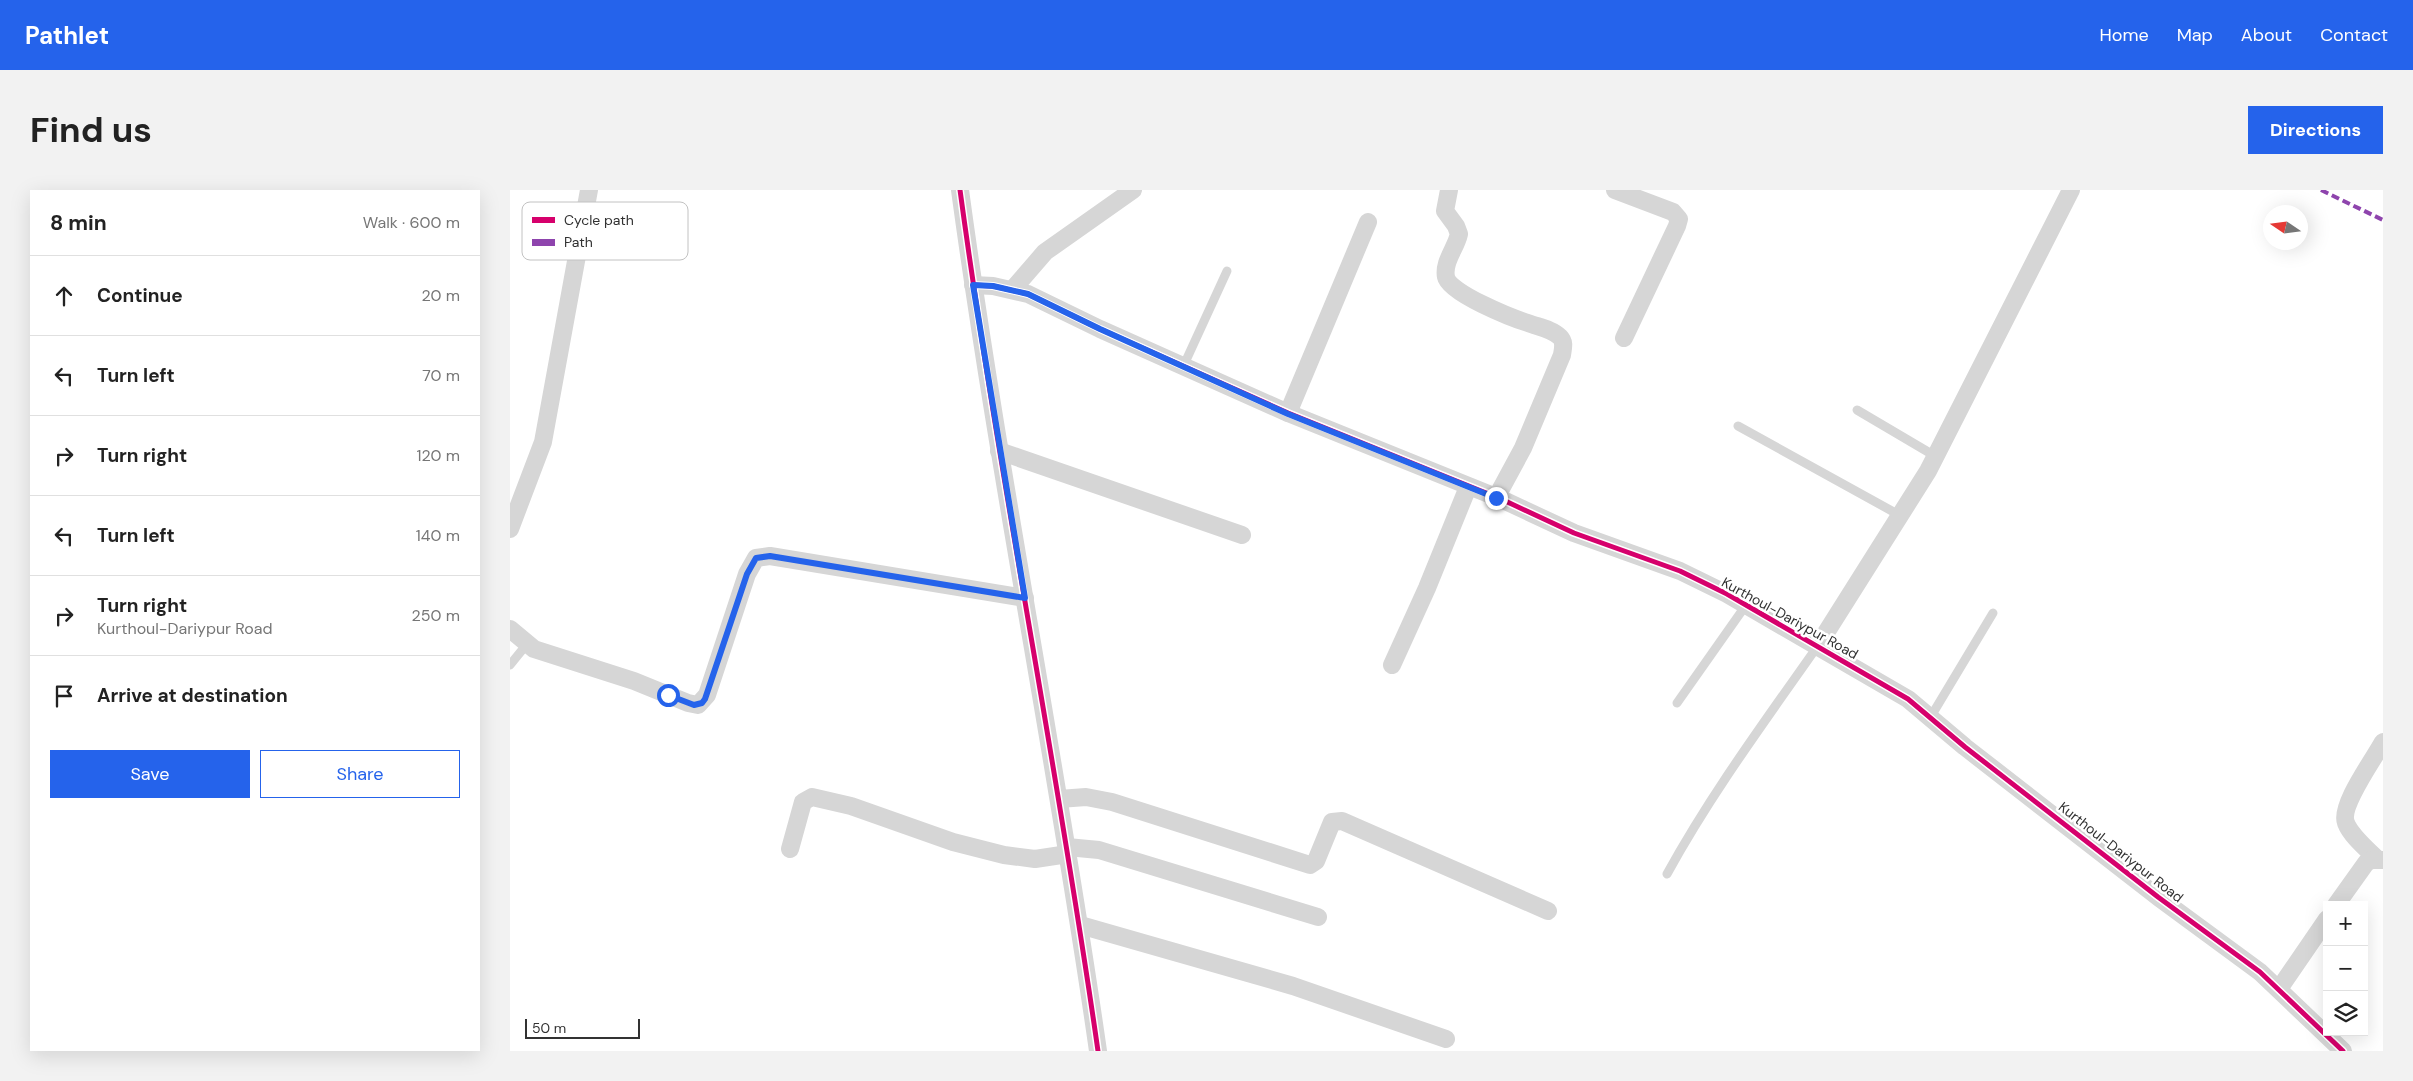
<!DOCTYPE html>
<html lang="en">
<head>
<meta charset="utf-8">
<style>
	:root { --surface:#fff; --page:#f2f2f2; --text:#222; --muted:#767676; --line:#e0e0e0; --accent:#2563eb }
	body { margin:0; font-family:"DM Sans",sans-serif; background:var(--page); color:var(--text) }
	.controls { position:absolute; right:15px; bottom:15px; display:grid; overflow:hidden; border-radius:0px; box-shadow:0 5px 20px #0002 }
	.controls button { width:45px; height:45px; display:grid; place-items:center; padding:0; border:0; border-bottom:1px solid var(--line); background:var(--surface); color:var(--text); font:25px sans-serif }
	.compass { position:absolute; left:1753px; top:15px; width:45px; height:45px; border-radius:50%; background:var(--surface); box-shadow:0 5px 20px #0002; rotate:283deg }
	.scale { position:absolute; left:15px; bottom:12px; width:115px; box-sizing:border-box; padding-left:5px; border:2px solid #323232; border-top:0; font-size:14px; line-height:18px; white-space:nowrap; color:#323232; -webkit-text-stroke:4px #fff; paint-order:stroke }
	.stop { position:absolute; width:15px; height:15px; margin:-11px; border:4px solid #2563eb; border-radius:50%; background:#fff }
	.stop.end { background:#2563eb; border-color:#fff; box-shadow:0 1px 5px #0008 }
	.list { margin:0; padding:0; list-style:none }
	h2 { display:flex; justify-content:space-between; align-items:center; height:65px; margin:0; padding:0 20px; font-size:21px }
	h2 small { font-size:16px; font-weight:400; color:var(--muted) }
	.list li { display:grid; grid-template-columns:32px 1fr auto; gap:15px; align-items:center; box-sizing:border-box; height:80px; padding:0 20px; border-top:1px solid var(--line) }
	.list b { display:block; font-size:19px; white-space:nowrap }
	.list p { margin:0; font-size:16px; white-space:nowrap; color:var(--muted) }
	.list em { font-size:16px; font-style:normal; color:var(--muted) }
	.actions { display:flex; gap:10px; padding:15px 20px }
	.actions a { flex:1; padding:11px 0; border:1px solid var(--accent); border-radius:0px; text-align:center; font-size:18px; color:var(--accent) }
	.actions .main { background:var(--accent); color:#fff }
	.icon { flex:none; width:28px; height:28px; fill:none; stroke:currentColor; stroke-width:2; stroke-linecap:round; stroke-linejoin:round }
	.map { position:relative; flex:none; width:1873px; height:861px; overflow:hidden; border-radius:0px }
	header { display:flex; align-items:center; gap:30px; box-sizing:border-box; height:70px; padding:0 25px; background:var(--accent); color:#fff }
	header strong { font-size:24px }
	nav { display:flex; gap:28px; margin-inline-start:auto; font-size:18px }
	.intro { display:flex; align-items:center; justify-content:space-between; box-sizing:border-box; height:120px; padding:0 30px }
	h1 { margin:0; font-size:35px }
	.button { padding:12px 22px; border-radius:0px; background:var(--accent); color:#fff; font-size:18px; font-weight:700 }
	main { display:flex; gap:30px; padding:0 30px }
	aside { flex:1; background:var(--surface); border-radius:0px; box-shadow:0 5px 20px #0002 }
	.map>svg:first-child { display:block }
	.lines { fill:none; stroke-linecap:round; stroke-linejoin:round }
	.service { stroke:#d6d6d6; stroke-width:9 }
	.minor { stroke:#d6d6d6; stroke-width:18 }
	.quiet { stroke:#8e44ad; stroke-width:4; stroke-dasharray:8 4; stroke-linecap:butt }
	.cycleway-casing { stroke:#fff; stroke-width:8 }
	.cycleway { stroke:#d6006c; stroke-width:5 }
	.route { stroke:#2563eb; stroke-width:6 }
	.labels { text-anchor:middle; stroke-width:5; stroke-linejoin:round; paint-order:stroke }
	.street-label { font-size:14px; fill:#323232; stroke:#fff }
	.key { fill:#fff; stroke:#c2c2c2; stroke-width:1 }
	.key-label { font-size:14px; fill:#323232 }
</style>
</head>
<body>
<header>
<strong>Pathlet</strong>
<nav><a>Home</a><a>Map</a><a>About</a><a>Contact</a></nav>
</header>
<div class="intro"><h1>Find us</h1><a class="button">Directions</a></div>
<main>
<aside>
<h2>8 min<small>Walk · 600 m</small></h2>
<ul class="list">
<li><svg class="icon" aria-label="ahead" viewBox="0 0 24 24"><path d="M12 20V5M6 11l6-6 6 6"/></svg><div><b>Continue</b></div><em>20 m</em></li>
<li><svg class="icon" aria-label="left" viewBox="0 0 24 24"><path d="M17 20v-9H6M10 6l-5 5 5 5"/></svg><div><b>Turn left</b></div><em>70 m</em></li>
<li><svg class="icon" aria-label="right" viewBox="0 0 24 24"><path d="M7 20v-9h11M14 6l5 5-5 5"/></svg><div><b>Turn right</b></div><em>120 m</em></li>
<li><svg class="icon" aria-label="left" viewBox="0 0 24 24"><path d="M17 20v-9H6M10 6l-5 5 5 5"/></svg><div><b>Turn left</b></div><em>140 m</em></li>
<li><svg class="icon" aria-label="right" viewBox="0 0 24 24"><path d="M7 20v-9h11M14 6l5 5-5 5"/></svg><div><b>Turn right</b><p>Kurthoul-Dariypur Road</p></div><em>250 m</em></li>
<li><svg class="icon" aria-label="arrive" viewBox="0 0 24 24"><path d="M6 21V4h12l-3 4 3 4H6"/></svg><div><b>Arrive at destination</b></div></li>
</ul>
<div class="actions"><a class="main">Save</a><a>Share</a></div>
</aside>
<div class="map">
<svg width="1873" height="861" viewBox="0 0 1873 861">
	<rect width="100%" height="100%" fill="#fff"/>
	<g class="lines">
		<g class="service">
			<polyline points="673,177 717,81"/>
			<polyline points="1347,220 1425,266"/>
			<polyline points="1228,236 1391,326"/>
			<polyline points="0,475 17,454"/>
			<polyline points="1167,513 1236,415"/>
			<polyline points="1420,528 1483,423"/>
			<path d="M1157 684C1201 604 1255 531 1307 457"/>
		</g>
		<g class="minor">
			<path d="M450 0C489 288 547 573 588 861"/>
			<path d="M939 0 935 21 946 36 949 44C946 58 933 72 936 87 939 103 1002 128 1018 133 1028 137 1042 139 1050 147 1055 152 1053 158 1052 165L1013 258 986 308"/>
			<polyline points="1105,0 1163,22 1169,29 1167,36 1114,148"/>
			<polyline points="463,95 483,96 518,104 590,139 778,223 991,309 1064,343 1170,381 1217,404 1398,509 1455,557 1648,707 1750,782 1833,861"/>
			<polyline points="503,99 535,62 623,0"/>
			<polyline points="778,223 858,32"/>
			<polyline points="489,261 732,345"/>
			<polyline points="0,339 33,252 79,0"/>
			<polyline points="0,439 24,459 124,491 178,513 188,515 197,505 237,384 246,368 260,366 515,408"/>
			<polyline points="1307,457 1418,281 1561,0"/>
			<polyline points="882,475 917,398 958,297"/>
			<polyline points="549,609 576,607 602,612 800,675 806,671 822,632 832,631 1038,721"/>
			<polyline points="557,657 589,660 808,727"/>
			<polyline points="280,659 293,612 302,607 341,616 443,652 494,665 525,669 558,664"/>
			<path d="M1867 669C1857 659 1841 646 1836 633 1829 616 1864 569 1873 552"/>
			<polyline points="1826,715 1856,673 1861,670 1873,670"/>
			<polyline points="570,735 783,796 936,849"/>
			<polyline points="1769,799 1817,729"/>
		</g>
		<polyline class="quiet" points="1811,0 1873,30"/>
		<defs>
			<g id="cycleway">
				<path d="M450 0C489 288 547 573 588 861"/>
				<polyline points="463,95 483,96 518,104 590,139 778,223 991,309 1064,343 1170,381 1217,404 1398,509 1455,557 1648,707 1750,782 1833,861"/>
			</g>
		</defs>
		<use href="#cycleway" class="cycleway-casing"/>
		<use href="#cycleway" class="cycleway"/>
	</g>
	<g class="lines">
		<polyline class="route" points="158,505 184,515 192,513 195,509 237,384 246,368 260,366 515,408 463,95 483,96 518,104 590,139 778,224 986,308"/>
	</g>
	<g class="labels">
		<g class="street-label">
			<text transform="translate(1280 428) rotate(29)" y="5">Kurthoul-Dariypur Road</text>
			<text transform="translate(1611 662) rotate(38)" y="5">Kurthoul-Dariypur Road</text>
		</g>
	</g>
	<rect x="12" y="12" width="166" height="58" rx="8" class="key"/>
	<rect x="22" y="27" width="23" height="6" fill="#d6006c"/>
	<rect x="22" y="49" width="23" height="7" fill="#8e44ad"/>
	<g class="key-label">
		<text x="54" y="35">Cycle path</text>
		<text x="54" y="57">Path</text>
	</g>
</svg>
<div class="controls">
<button>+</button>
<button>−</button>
<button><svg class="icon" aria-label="layers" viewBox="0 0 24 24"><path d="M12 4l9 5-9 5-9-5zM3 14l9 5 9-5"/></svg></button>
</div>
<svg class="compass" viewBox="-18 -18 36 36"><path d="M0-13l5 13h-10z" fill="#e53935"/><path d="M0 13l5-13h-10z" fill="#767676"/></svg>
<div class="scale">50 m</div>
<div class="stop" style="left:158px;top:505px"></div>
<div class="stop end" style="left:986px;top:308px"></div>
</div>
</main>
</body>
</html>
